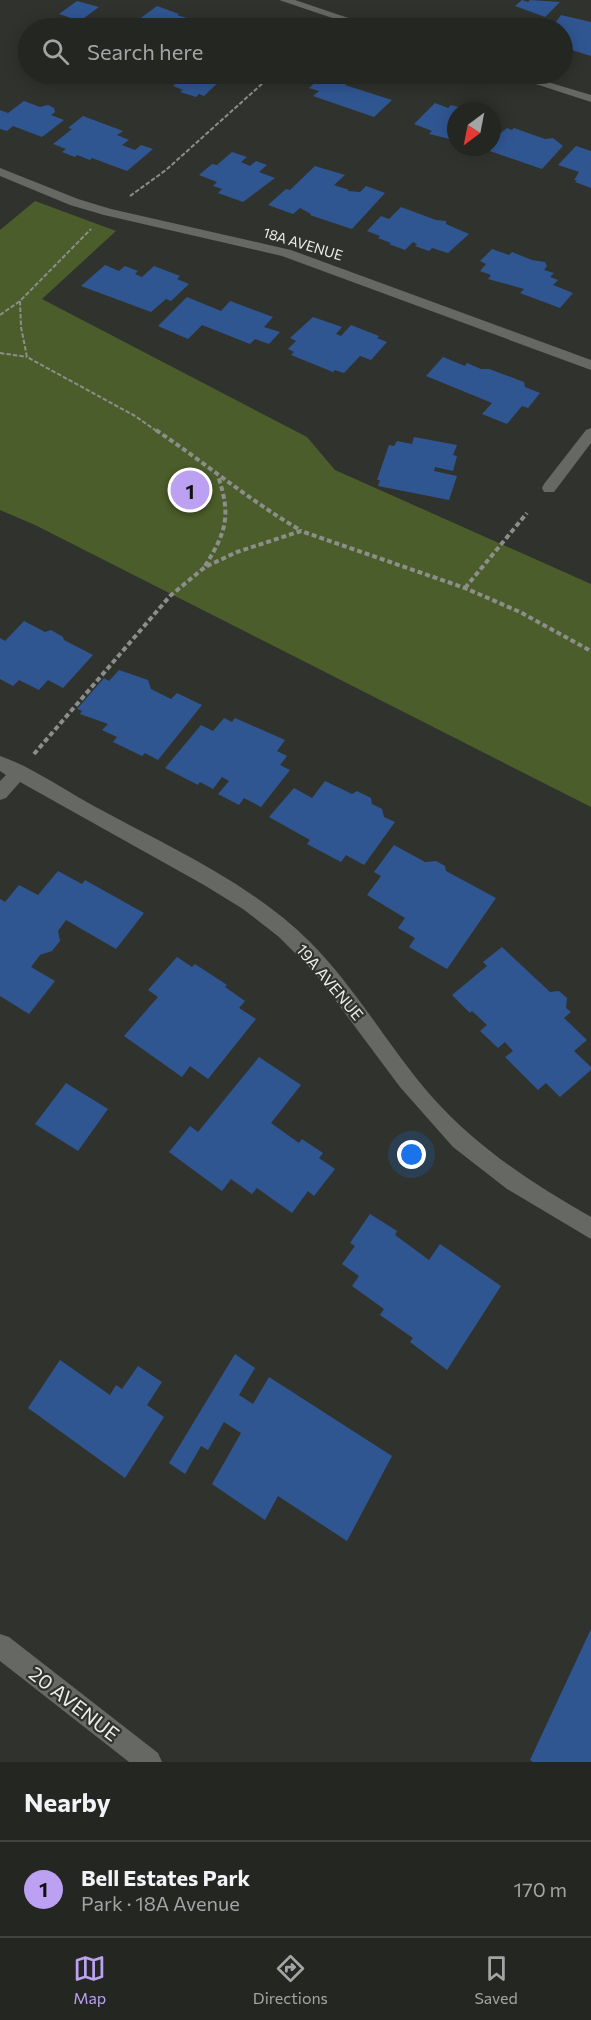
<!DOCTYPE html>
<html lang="en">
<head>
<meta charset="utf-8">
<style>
	:root { --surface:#242622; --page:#30322f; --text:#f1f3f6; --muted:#a3a5a5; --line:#414340; --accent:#bca0f2 }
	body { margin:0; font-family:Commissioner,sans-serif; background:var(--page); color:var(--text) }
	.compass { position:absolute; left:447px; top:102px; width:54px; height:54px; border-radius:50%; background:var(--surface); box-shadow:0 3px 15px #0003; rotate:212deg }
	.you { position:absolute; left:412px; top:1155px; width:21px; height:21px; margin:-15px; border:4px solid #fff; border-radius:50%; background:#1a73e8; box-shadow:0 0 0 9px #1a73e833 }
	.badge { display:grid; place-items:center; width:39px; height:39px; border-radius:50%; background:var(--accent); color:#111; font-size:20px; font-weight:700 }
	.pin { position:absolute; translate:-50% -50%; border:3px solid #fff; box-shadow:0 2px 6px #0006 }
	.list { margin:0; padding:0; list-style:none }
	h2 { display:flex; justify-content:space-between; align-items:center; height:78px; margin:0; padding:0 24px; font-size:26px }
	h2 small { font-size:20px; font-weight:400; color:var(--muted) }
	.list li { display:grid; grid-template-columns:39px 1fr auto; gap:18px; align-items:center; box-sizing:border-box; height:96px; padding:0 24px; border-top:2px solid var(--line) }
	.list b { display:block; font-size:22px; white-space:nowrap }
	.list p { margin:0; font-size:20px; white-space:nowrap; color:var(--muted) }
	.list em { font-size:20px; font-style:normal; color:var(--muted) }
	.icon { flex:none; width:33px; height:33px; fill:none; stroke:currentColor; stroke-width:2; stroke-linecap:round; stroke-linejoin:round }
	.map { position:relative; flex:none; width:591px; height:1762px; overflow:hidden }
	.search { position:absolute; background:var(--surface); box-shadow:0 3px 15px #0003; left:18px; right:18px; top:18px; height:66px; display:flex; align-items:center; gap:15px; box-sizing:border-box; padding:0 21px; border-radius:33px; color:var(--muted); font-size:22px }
	.sheet { height:174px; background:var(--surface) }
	nav { display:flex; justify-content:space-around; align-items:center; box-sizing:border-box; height:84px; border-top:2px solid var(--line); background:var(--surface); font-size:16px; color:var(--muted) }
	nav a { display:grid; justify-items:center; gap:3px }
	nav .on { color:var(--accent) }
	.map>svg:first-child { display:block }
	.green { fill:#4b5d2a }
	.building { fill:#305692 }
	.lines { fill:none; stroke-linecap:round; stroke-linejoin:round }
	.path-far1 { stroke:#8c8e8a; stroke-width:2; stroke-dasharray:4.5 2; stroke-linecap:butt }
	.path { stroke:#8c8e8a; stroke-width:4; stroke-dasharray:5 3; stroke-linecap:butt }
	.minor { fill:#666863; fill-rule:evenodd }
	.labels { text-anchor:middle; stroke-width:4.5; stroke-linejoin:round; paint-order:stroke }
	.far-street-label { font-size:14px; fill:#ebedea; stroke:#30322d }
	.street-label { font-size:16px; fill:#ebedea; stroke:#30322d }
	.near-street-label { font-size:20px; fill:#ebedea; stroke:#30322d }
</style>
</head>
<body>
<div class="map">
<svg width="591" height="1762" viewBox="0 0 591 1762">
	<rect width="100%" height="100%" fill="#30322d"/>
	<polygon class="green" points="35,201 116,231 42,299 307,437 335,470 591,584 591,807 35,525 0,510 0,230"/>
	<g class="building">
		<polygon points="522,0 528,2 530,0 560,2 545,17 515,6"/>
		<polygon points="77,1 99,7 80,21 59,14"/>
		<polygon points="157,6 179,14 177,15 202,23 195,28 117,28 134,23"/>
		<polygon points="561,15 591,22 591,56 562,47 562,28 545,28 549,24 553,26"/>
		<polygon points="186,74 227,74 204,96 199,94 196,97 180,92 183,90 173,86"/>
		<polygon points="325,74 336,74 352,79 345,85 392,100 374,117 313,96 319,91 309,88"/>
		<polygon points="24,101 40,107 48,105 54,108 55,112 51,115 64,120 42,137 13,126 7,131 0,129 0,110 8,113"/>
		<polygon points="435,103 448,108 451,105 474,111 456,111 454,140 429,134 432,131 414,124"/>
		<polygon points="83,116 123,131 117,135 129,140 122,145 135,150 141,145 153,149 127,171 92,158 90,160 77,155 75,157 62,152 66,149 53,144 72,129 68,128"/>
		<polygon points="507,128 512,130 514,128 545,139 553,138 563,146 542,169 484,149 492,147 492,140"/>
		<polygon points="576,146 591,151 591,188 575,182 577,180 574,180 579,172 558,165"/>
		<polygon points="232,152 247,157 241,162 250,166 256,161 267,165 259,172 275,178 243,202 218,193 222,189 213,186 217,182 199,175 212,164 217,165"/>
		<polygon points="315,166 345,175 334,185 349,190 347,191 360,192 366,186 385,193 352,229 310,215 311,214 300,208 293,214 268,205 286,189 290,190"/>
		<polygon points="401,207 436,220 446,221 446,224 469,234 448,253 432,248 429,251 415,246 417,244 413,242 405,250 389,244 391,243 378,238 380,236 367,231 381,216 389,219"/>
		<polygon points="492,249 509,255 512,252 532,260 545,262 547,266 544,270 554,273 550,277 558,280 553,285 573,293 560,308 520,293 524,289 488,279 491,275 480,271 486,264 480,261"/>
		<polygon points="105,265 119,271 125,266 138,271 135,274 142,277 154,266 180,276 177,279 189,284 171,301 166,299 151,312 81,286"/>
		<polygon points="187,297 221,311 230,301 273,317 264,327 280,332 269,344 255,339 250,344 202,325 188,339 158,326"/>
		<polygon points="313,317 342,327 336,334 341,336 351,325 379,336 377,338 387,342 371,360 360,356 344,373 335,370 333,372 291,355 294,352 288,349 296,341 290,338"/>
		<polygon points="443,357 465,366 467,363 481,369 489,369 524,382 525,387 540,393 528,408 522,406 507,424 482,414 492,403 426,376"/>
		<polygon points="414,437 457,445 453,455 457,456 453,471 435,467 434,471 457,476 449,500 378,486 380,480 377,480 389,445 394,446 397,441 412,444"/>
		<polygon points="24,621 45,632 51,630 63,637 64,640 93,655 63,688 48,680 39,690 19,680 13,686 0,679 0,638 5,641"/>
		<polygon points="119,670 148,680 151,689 171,699 177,693 202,705 158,760 145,753 142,756 113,742 117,737 102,730 108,724 80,714 82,711 77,709 104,678 109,681"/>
		<polygon points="224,718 232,722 235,718 285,740 277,751 287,756 280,765 290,770 261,807 244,798 239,805 218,794 229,781 222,777 213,789 200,782 198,785 165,768 201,725 213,731"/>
		<polygon points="325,781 352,794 357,791 371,798 372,804 382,809 384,817 395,822 364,865 346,855 341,862 307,844 310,840 269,817 294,788 312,798"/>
		<polygon points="394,845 425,862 436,861 445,866 446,871 496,898 447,969 409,947 415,938 398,928 405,918 367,895 381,876 374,872"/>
		<polygon points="58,871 82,884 85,880 144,913 116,949 66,920 58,931 60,941 52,951 40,955 31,967 55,981 29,1014 0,996 0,899 5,902 19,885 38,895"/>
		<polygon points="502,947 550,992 559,991 567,998 566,1008 571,1012 564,1018 587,1040 574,1051 591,1067 591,1070 560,1097 546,1083 538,1090 505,1057 513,1051 505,1042 498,1048 480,1031 487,1025 472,1011 470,1013 452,995 487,966 483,962"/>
		<polygon points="177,957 192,967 195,964 227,985 225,987 245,1001 239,1008 256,1019 208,1079 190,1066 182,1077 124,1036 158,997 148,990"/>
		<polygon points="259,1057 301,1085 271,1123 299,1143 302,1139 323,1153 319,1158 335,1169 314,1196 308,1191 292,1213 257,1188 252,1194 231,1179 222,1191 169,1152 190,1126 198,1132"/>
		<polygon points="66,1083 108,1109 78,1151 35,1124"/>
		<polygon points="370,1214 397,1231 395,1235 429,1260 440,1244 501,1286 447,1370 410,1342 413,1338 380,1315 384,1309 352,1286 359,1276 342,1264 355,1246 350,1243"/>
		<polygon points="235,1354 255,1368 239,1395 253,1404 269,1377 392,1456 347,1541 278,1496 265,1520 212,1484 241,1433 224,1422 208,1450 201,1446 185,1474 169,1463"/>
		<polygon points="60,1360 110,1395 116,1385 122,1389 138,1366 162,1382 147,1405 164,1417 125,1478 28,1408"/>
		<polygon points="591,1629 591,1762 533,1762 530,1760"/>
	</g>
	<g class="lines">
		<g class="path-far1">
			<polyline points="130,196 166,170 273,74"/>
			<polyline points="20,301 21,327 27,357 135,416 158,432"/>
			<polyline points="0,315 20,301 91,229"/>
			<polyline points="0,353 27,357"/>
		</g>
		<g class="path">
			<path d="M156 430C205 463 249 500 300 530"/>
			<path d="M205 566C227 531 231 515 218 476"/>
			<polyline points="465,588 527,513"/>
			<polyline points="34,754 170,596 205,567 237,552 301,531 465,588 520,612 591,651"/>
		</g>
		<g class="minor">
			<polygon points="279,0 295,0 378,28 362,28"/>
			<polygon points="505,74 521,74 591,95 591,102"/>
			<polygon points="0,168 78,199 111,209 291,250 591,360 591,370 282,256 104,215 70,205 0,176"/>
			<polygon points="591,428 591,443 554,492 544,492 542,488 544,484 586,430"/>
			<path d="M0 756C30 766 63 789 92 805 165 845 250 882 310 942 357 989 389 1048 433 1098 478 1148 533 1184 591 1217V1239L507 1189 453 1147 400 1087 315 973 279 937 243 909 204 885 20 782 6 798 0 800V781L6 775 0 771Z"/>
			<polygon points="0,1634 9,1637 158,1753 162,1762 129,1762 0,1661"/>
		</g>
	</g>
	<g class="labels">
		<g class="far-street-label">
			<text transform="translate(303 244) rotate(17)" y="5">18A AVENUE</text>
		</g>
		<g class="street-label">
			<text transform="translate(330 982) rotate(50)" y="6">19A AVENUE</text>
		</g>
		<g class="near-street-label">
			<text transform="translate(74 1704) rotate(38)" y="7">20 AVENUE</text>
		</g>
	</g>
</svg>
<svg class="compass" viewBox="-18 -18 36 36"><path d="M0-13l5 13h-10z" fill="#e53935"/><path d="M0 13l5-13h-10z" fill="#a3a5a5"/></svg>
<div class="you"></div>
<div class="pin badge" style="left:190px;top:490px">1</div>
<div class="search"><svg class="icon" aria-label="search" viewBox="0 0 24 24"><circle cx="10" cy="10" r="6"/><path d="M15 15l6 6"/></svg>Search here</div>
</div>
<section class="sheet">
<h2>Nearby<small></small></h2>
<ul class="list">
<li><span class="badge">1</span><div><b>Bell Estates Park</b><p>Park · 18A Avenue</p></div><em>170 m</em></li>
</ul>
</section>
<nav>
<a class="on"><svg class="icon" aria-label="map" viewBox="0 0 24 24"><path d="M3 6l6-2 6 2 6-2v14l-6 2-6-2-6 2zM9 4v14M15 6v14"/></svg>Map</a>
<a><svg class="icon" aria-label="directions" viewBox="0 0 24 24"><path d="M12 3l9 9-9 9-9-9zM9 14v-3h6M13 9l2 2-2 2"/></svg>Directions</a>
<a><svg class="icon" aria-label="saved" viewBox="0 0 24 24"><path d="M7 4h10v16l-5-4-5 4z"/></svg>Saved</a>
</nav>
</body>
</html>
